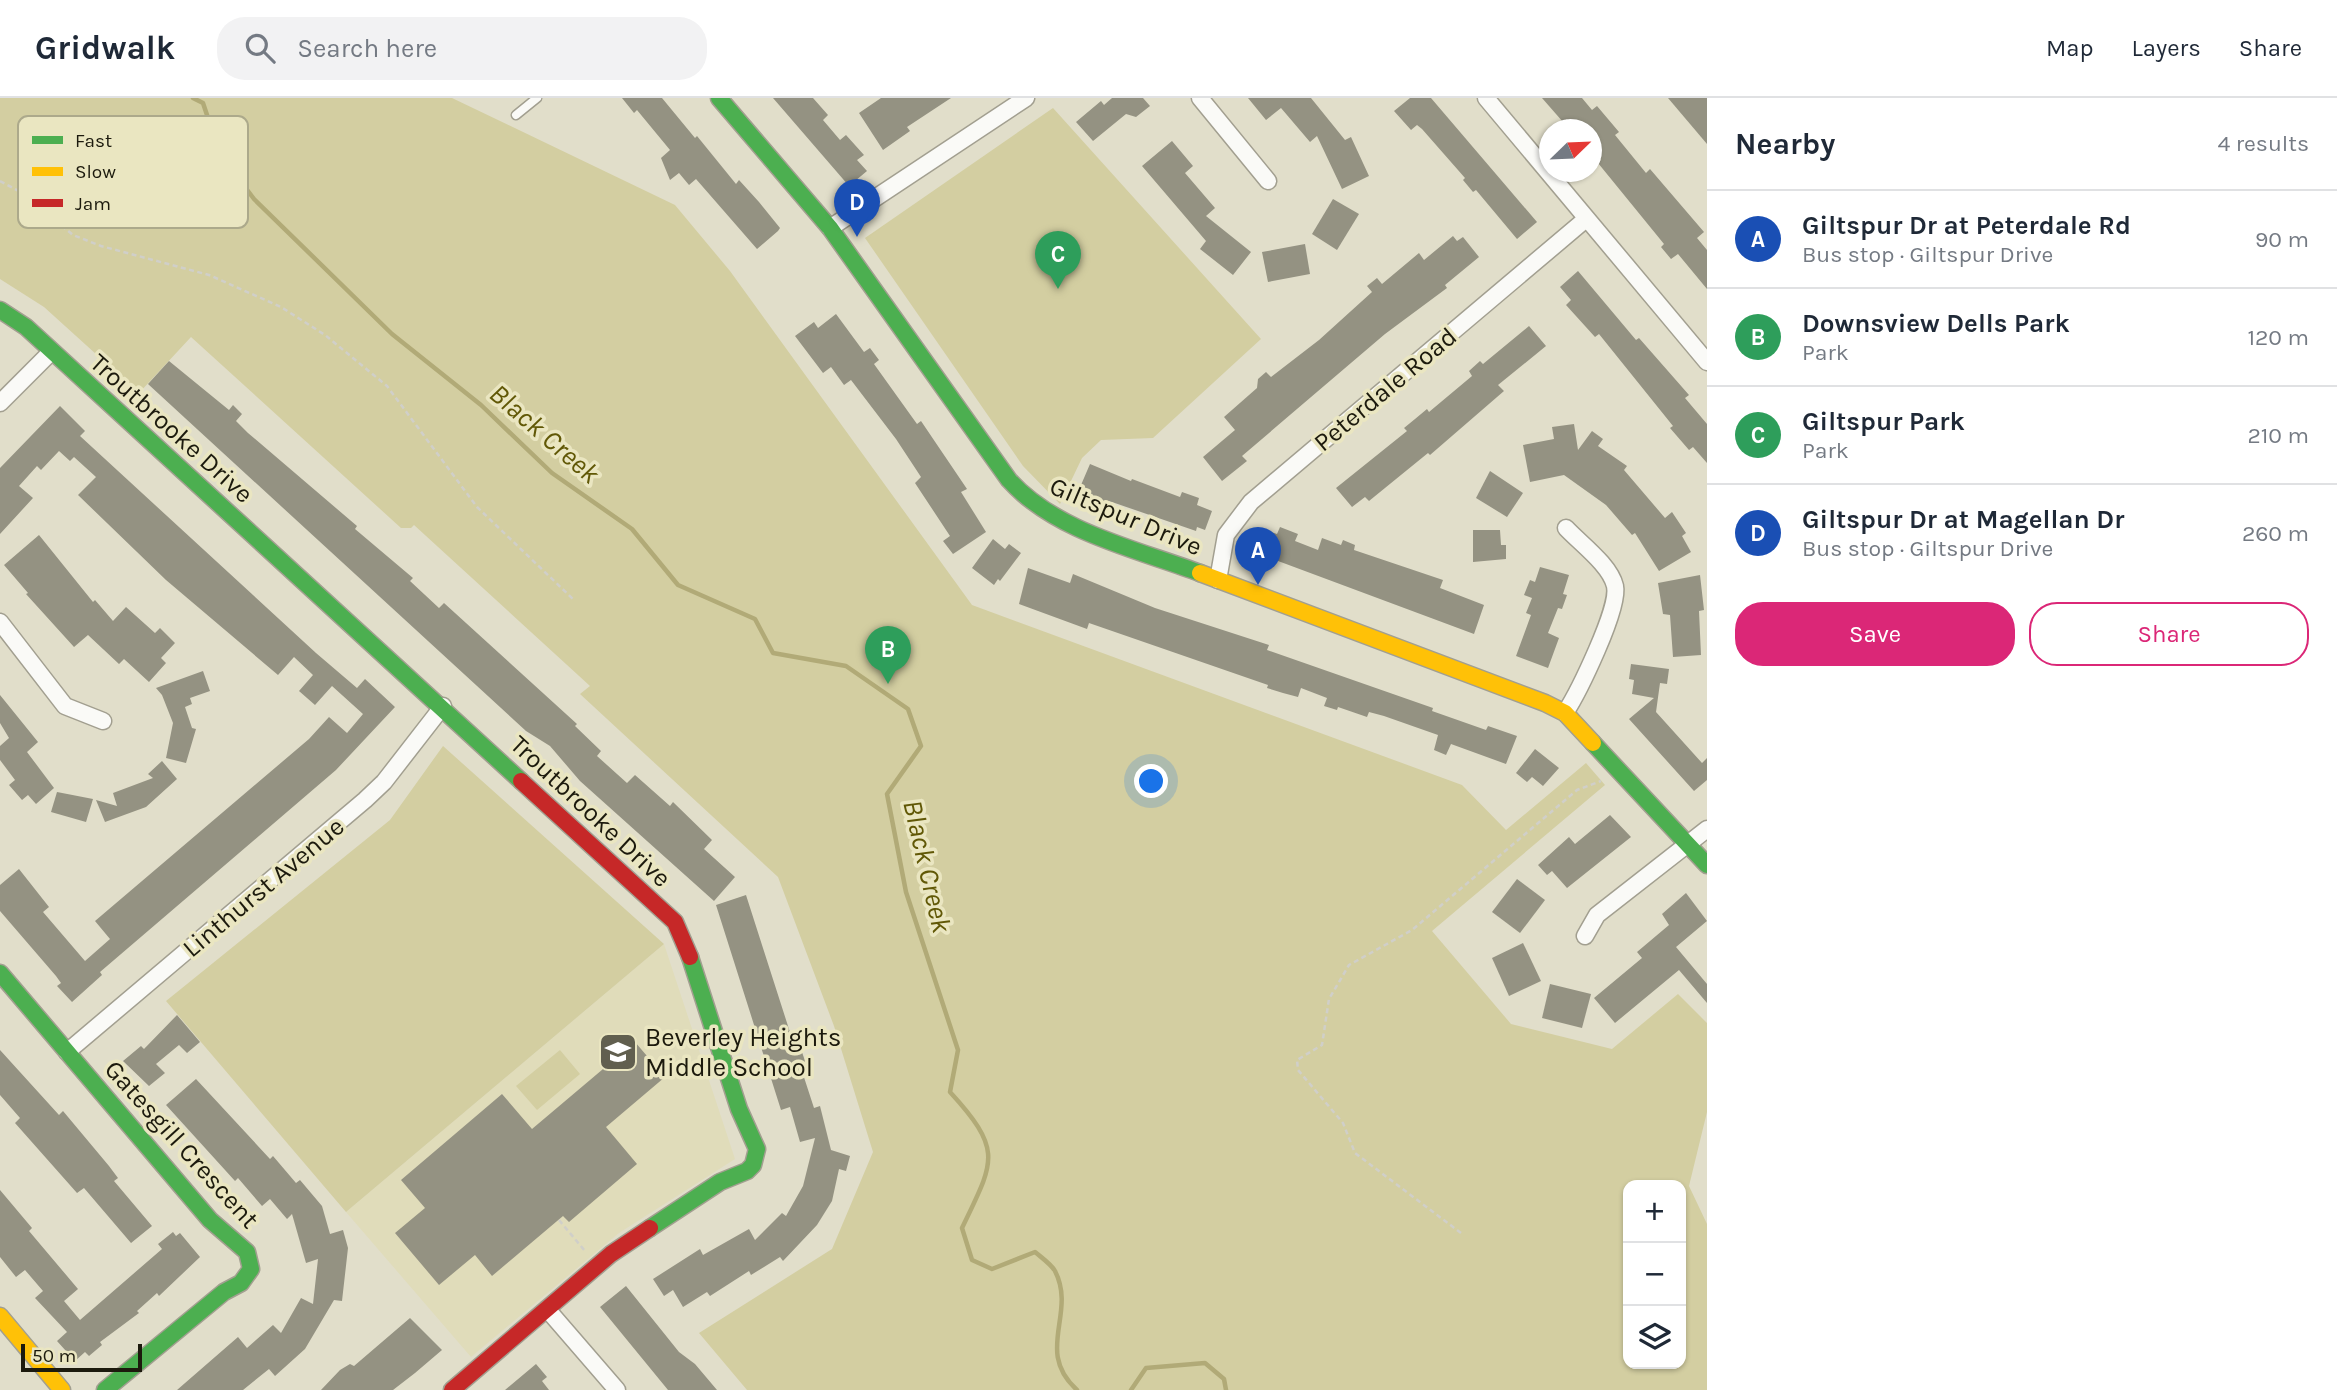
<!DOCTYPE html>
<html lang="en">
<head>
<meta charset="utf-8">
<style>
	:root { --surface:#fff; --page:#f2f2f3; --text:#1f2937; --muted:#747a83; --line:#e0e1e3; --accent:#db2777 }
	body { margin:0; font-family:Karla,sans-serif; background:var(--page); color:var(--text) }
	.controls { position:absolute; right:21px; bottom:21px; display:grid; overflow:hidden; border-radius:14px; box-shadow:0 2px 5px #0004 }
	.controls button { width:63px; height:63px; display:grid; place-items:center; padding:0; border:0; border-bottom:2px solid var(--line); background:var(--surface); color:var(--text); font:35px sans-serif }
	.compass { position:absolute; left:1539px; top:21px; width:63px; height:63px; border-radius:50%; background:var(--surface); box-shadow:0 2px 5px #0004; rotate:67deg }
	.scale { position:absolute; left:21px; bottom:18px; width:121px; box-sizing:border-box; padding-left:7px; border:4px solid #1c1a0d; border-top:0; font-size:19px; line-height:24px; white-space:nowrap; color:#1c1a0d; -webkit-text-stroke:5px #eae6c1; paint-order:stroke }
	.you { position:absolute; left:1152px; top:684px; width:24px; height:24px; margin:-18px; border:5px solid #fff; border-radius:50%; background:#1a73e8; box-shadow:0 0 0 10px #1a73e833 }
	.badge { display:grid; place-items:center; width:46px; height:46px; border-radius:50%; background:var(--accent); color:#fff; font-size:23px; font-weight:700 }
	.pin { position:absolute; translate:-50% -58px; filter:drop-shadow(0 2px 4px #0008) }
	.pin::after { content:''; position:absolute; top:37px; width:24px; height:21px; background:inherit; clip-path:polygon(0 0,100% 0,50% 100%) }
	.list { margin:0; padding:0; list-style:none }
	h2 { display:flex; justify-content:space-between; align-items:center; height:91px; margin:0; padding:0 28px; font-size:30px }
	h2 small { font-size:23px; font-weight:400; color:var(--muted) }
	.list li { display:grid; grid-template-columns:46px 1fr auto; gap:21px; align-items:center; box-sizing:border-box; height:98px; padding:0 28px; border-top:2px solid var(--line) }
	.list b { display:block; font-size:26px; white-space:nowrap }
	.list p { margin:0; font-size:23px; white-space:nowrap; color:var(--muted) }
	.list em { font-size:23px; font-style:normal; color:var(--muted) }
	.actions { display:flex; gap:14px; padding:21px 28px }
	.actions a { flex:1; padding:16px 0; border:2px solid var(--accent); border-radius:28px; text-align:center; font-size:24px; color:var(--accent) }
	.actions .main { background:var(--accent); color:#fff }
	.icon { flex:none; width:38px; height:38px; fill:none; stroke:currentColor; stroke-width:2; stroke-linecap:round; stroke-linejoin:round }
	.map { position:relative; flex:none; width:1707px; height:1292px; overflow:hidden }
	header { display:flex; align-items:center; gap:42px; box-sizing:border-box; height:98px; padding:0 35px; background:var(--surface); border-bottom:2px solid var(--line) }
	header strong { font-size:33px }
	nav { display:flex; gap:38px; margin-inline-start:auto; font-size:24px }
	.search { width:490px; height:63px; background:var(--page); display:flex; align-items:center; gap:18px; box-sizing:border-box; padding:0 24px; border-radius:28px; color:var(--muted); font-size:26px }
	main { display:flex }
	aside { flex:1; background:var(--surface) }
	.map>svg:first-child { display:block }
	.built { fill:#e0dcba }
	.green { fill:#d3cea1; fill-rule:evenodd }
	.lines { fill:none; stroke-linecap:round; stroke-linejoin:round }
	.stream { stroke:#b1aa77; stroke-width:4.5 }
	.building { fill:#949282 }
	.lane-casing { stroke:#a29f90; stroke-width:11 }
	.street-casing { stroke:#a29f90; stroke-width:19 }
	.fast-casing { stroke:#a29f90; stroke-width:19 }
	.slow-casing { stroke:#a29f90; stroke-width:19 }
	.jam-casing { stroke:#a29f90; stroke-width:19 }
	.path { stroke:#d0cfc9; stroke-width:2.5; stroke-dasharray:5 3.5; stroke-linecap:butt }
	.lane { stroke:#fafaf7; stroke-width:8 }
	.street { stroke:#fafaf7; stroke-width:16 }
	.fast { stroke:#4caf50; stroke-width:16 }
	.slow { stroke:#ffc107; stroke-width:16 }
	.jam { stroke:#c62828; stroke-width:16 }
	.labels { text-anchor:middle; stroke-width:7; stroke-linejoin:round; paint-order:stroke }
	.street-label { font-size:26px; fill:#1c1a0d; stroke:#eae6c1 }
	.poi-label { font-size:26px; fill:#1c1a0d; stroke:#eae6c1; text-anchor:start }
	.water-label { font-size:28px; font-style:italic; fill:#615806; stroke:#eae6c1 }
	.key { fill:#eae6c1; stroke:#aca98b; stroke-width:2 }
	.key-label { font-size:19px; fill:#1c1a0d }
</style>
</head>
<body>
<header>
<strong>Gridwalk</strong>
<div class="search"><svg class="icon" aria-label="search" viewBox="0 0 24 24"><circle cx="10" cy="10" r="6"/><path d="M15 15l6 6"/></svg>Search here</div>
<nav><a>Map</a><a>Layers</a><a>Share</a></nav>
</header>
<main>
<div class="map">
<svg width="1707" height="1292" viewBox="0 0 1707 1292">
	<rect width="100%" height="100%" fill="#e1deca"/>
	<polygon class="built" points="664,846 735,1061 619,1135 471,1259 346,1114"/>
	<g class="green">
		<path d="M0 0H452L675 107 730 173 972 507 1462 687 1506 732 1586 665 1605 687 1432 833 1511 926 1612 951 1678 896 1707 925V1014L1689 1088 1707 1126V1292H747L699 1235 832 1151 873 1054 834 928 778 779 580 596 590 588 414 427 411 430H401L191 239 139 295 44 209 0 181ZM1628 1087H1681V1266H1628Z"/>
		<polygon points="1053,10 1261,241 1153,340 1101,342 1082,360 1060,406 1023,368 865,140"/>
		<polygon points="443,648 664,846 346,1114 166,903 390,722"/>
		<polygon points="560,952 580,976 537,1012 516,988"/>
	</g>
	<g class="lines">
		<g class="stream">
			<path d="M193 0 203 5 220 56 254 101 392 236 481 307 552 375 632 431 678 487 755 521 773 555 846 568 908 611 921 648 887 696 906 794 958 952 950 994C1004 1053 994 1063 962 1130L972 1162 992 1171 1035 1154C1042 1160 1051 1166 1055 1173 1077 1216 1034 1253 1077 1292"/>
			<polyline points="1131,1292 1146,1270 1205,1265 1224,1281 1226,1292"/>
		</g>
	</g>
	<g class="building">
		<polygon points="622,0 662,0 695,40 697,38 736,86 739,82 759,104 780,130 778,133 757,151 696,81 689,87 679,75 670,82 661,60 670,52 637,12 634,15"/>
		<polygon points="773,0 813,0 828,17 823,22 840,42 846,37 864,57 857,62 867,73 849,88"/>
		<polygon points="881,0 951,0 907,29 910,33 883,52 859,15"/>
		<polygon points="1112,0 1143,0 1150,8 1136,19 1126,16 1093,43 1076,24 1101,3 1104,7"/>
		<polygon points="1248,0 1311,0 1345,42 1351,39 1369,78 1342,91 1317,38 1310,44 1281,10 1266,22"/>
		<polygon points="1410,0 1431,0 1537,124 1517,141 1476,92 1473,94 1463,82 1465,80 1422,31 1417,27 1411,32 1394,13"/>
		<polygon points="1542,0 1582,0 1592,12 1597,8 1619,34 1615,37 1646,75 1650,71 1704,134 1697,140 1707,152 1707,191 1678,156 1671,161 1661,149 1664,146 1598,65 1601,62 1592,50 1592,32 1576,32 1567,21 1563,24"/>
		<polygon points="1668,0 1707,0 1707,46"/>
		<polygon points="1172,43 1193,68 1185,75 1215,110 1206,118 1251,154 1233,177 1200,151 1206,143 1142,68"/>
		<polygon points="1333,101 1359,116 1337,152 1312,136"/>
		<polygon points="1453,138 1457,143 1463,139 1479,159 1445,187 1447,190 1385,236 1242,358 1247,363 1222,383 1203,359 1235,332 1224,319 1257,290 1258,281 1266,274 1271,279 1319,242 1372,194 1367,188 1377,180 1382,186 1419,155 1424,162"/>
		<polygon points="1305,146 1310,176 1268,184 1262,154"/>
		<polygon points="1578,173 1636,242 1639,240 1689,297 1685,300 1707,326 1707,365 1693,349 1689,352 1670,330 1673,328 1599,236 1595,239 1566,207 1571,202 1560,189"/>
		<polygon points="836,216 864,254 870,250 879,262 874,266 917,326 921,323 967,391 961,394 986,434 953,456 943,443 950,438 915,385 921,379 896,341 851,282 844,287 831,269 823,275 795,238 814,224 818,230"/>
		<polygon points="1529,228 1546,248 1498,287 1504,293 1430,357 1428,355 1369,403 1365,399 1352,409 1336,390 1407,333 1404,330 1415,321 1427,311 1429,314 1472,278 1469,273 1480,263 1483,266"/>
		<polygon points="169,263 229,312 233,307 242,316 236,323 248,335 357,428 355,431 413,480 410,483 439,510 444,505 577,626 575,628 601,653 597,658 627,685 635,677 670,708 673,704 712,742 704,751 735,779 714,803 580,683 550,648 526,633 148,286"/>
		<polygon points="60,308 85,333 80,338 316,555 357,590 365,581 395,609 336,672 100,874 102,877 72,904 57,888 61,885 56,878 0,813 0,787 19,771 49,809 43,814 85,863 110,841 95,823 309,641 329,619 347,635 363,616 332,588 315,607 299,593 313,577 294,559 278,577 166,482 78,397 96,379 74,359 70,363 59,353 41,372 37,368 19,388 33,400 0,436 0,370"/>
		<polygon points="1574,326 1578,352 1592,333 1603,341 1598,348 1627,368 1624,372 1665,420 1672,414 1686,435 1682,438 1691,454 1659,473 1635,435 1632,437 1606,407 1564,377 1530,384 1523,347 1554,341 1552,329"/>
		<polygon points="1090,366 1131,383 1132,381 1180,399 1182,394 1199,400 1197,407 1212,413 1205,432 1197,429 1196,433 1109,403 1107,407 1078,394"/>
		<polygon points="1490,373 1523,395 1507,419 1476,400"/>
		<polygon points="1280,429 1298,436 1295,443 1318,452 1322,440 1341,447 1343,442 1355,447 1354,452 1443,482 1440,490 1484,507 1474,536 1262,457 1271,434 1277,436"/>
		<polygon points="1473,432 1500,432 1501,447 1506,447 1506,461 1473,464"/>
		<polygon points="39,437 93,504 95,502 113,523 126,509 155,535 160,530 175,545 161,560 166,565 149,584 124,561 119,566 88,537 74,549 26,496 28,495 4,467"/>
		<polygon points="993,441 1005,451 1009,446 1021,455 1000,483 998,481 994,487 972,470"/>
		<polygon points="1540,469 1569,477 1563,496 1567,497 1562,511 1558,510 1548,535 1559,540 1548,570 1516,558 1531,517 1526,515 1532,500 1524,497 1530,482 1535,484"/>
		<polygon points="1028,470 1070,485 1073,476 1155,510 1269,547 1267,552 1433,610 1432,613 1486,632 1488,628 1517,638 1506,666 1451,646 1446,657 1434,652 1438,637 1384,618 1369,614 1367,619 1338,609 1337,612 1324,608 1327,600 1301,590 1298,599 1283,595 1267,590 1268,587 1089,525 1087,531 1019,506"/>
		<polygon points="1700,477 1704,512 1699,513 1701,557 1673,559 1670,517 1663,516 1658,485"/>
		<polygon points="1631,566 1669,571 1667,586 1660,585 1656,614 1702,665 1707,660 1707,682 1694,693 1629,621 1654,600 1632,596 1634,582 1629,581"/>
		<polygon points="203,573 210,593 190,600 192,606 185,609 192,630 196,631 186,665 166,660 173,625 162,597 156,590"/>
		<polygon points="0,597 38,644 27,654 54,690 36,706 28,697 22,702 9,687 15,682 0,662 0,648 9,640 0,625"/>
		<polygon points="1535,651 1559,670 1543,688 1532,679 1527,684 1516,675"/>
		<polygon points="162,663 177,681 146,709 105,724 96,702 117,708 113,695 153,680 148,676"/>
		<polygon points="57,694 93,701 86,724 51,714"/>
		<polygon points="1610,717 1631,739 1567,790 1552,773 1547,777 1538,767 1569,739 1575,746"/>
		<polygon points="1517,781 1545,802 1520,835 1492,814"/>
		<polygon points="1686,795 1707,823 1676,849 1707,886 1707,905 1679,872 1615,925 1594,900 1642,860 1637,854 1669,827 1662,816"/>
		<polygon points="746,797 796,953 801,951 806,966 800,967 814,1010 820,1008 831,1052 850,1058 846,1073 839,1071 832,1103 817,1127 783,1163 780,1159 751,1177 749,1173 710,1198 707,1194 683,1209 673,1192 664,1198 653,1181 700,1151 703,1157 749,1131 755,1142 782,1115 786,1118 803,1088 815,1040 800,1044 790,1009 781,1012 716,807"/>
		<polygon points="1523,845 1541,883 1509,898 1492,860"/>
		<polygon points="1550,886 1591,896 1582,930 1542,920"/>
		<polygon points="177,917 200,944 187,955 179,947 156,966 165,975 149,988 123,963 141,948 144,951"/>
		<polygon points="635,944 665,979 606,1029 637,1066 569,1124 563,1118 492,1178 475,1157 439,1187 395,1135 425,1110 401,1082 502,996 532,1031"/>
		<polygon points="0,952 59,1017 63,1013 109,1068 118,1080 114,1083 152,1128 131,1145 84,1090 77,1095 15,1025 20,1020 0,997"/>
		<polygon points="196,981 270,1061 273,1058 296,1085 300,1082 322,1108 330,1136 343,1132 348,1150 342,1203 334,1202 305,1251 275,1278 269,1271 243,1292 177,1292 238,1239 247,1250 273,1227 281,1235 301,1200 313,1206 318,1161 306,1165 292,1116 287,1121 270,1101 262,1108 238,1080 235,1083 166,1007"/>
		<polygon points="0,1092 32,1130 29,1133 78,1191 64,1203 80,1222 162,1151 158,1146 173,1134 176,1138 180,1135 200,1159 159,1198 157,1195 137,1213 139,1215 100,1244 102,1247 89,1258 85,1254 75,1263 57,1243 67,1234 35,1200 43,1193 25,1172 16,1179 0,1159"/>
		<polygon points="626,1188 679,1254 695,1266 717,1292 668,1292 600,1209"/>
		<polygon points="410,1220 442,1252 415,1275 393,1292 321,1292 340,1272 350,1266 354,1268"/>
		<polygon points="536,1266 547,1279 542,1283 549,1292 505,1292"/>
	</g>
	<g class="lines">
		<defs>
			<polyline id="lane" points="516,17 537,0"/>
			<g id="street">
				<polyline points="1200,0 1268,83"/>
				<polyline points="1486,0 1707,264"/>
				<polyline points="830,130 1026,0"/>
				<polyline points="0,305 51,254"/>
				<polyline points="1218,482 1226,437 1251,404 1586,121"/>
				<polyline points="0,524 65,608 103,623"/>
				<path d="M1565 615C1578 595 1620 510 1615 488 1610 467 1581 446 1566 430"/>
				<polyline points="1585,838 1597,817 1707,731"/>
				<polyline points="67,954 365,702 384,684 443,608"/>
				<polyline points="547,1211 617,1292"/>
			</g>
			<g id="fast">
				<path d="M719 0 830 130 1009 382C1056 434 1136 451 1200 475"/>
				<polyline points="0,212 26,229 521,683"/>
				<polyline points="1593,645 1707,767"/>
				<polyline points="0,875 210,1122 247,1154 251,1171 241,1185 224,1194 105,1292"/>
				<polyline points="650,1130 720,1084 747,1073 753,1067 757,1051 739,1011 690,859"/>
			</g>
			<g id="slow">
				<polyline points="1200,475 1545,605 1565,615 1593,645"/>
				<polyline points="0,1218 62,1292"/>
			</g>
			<g id="jam">
				<polyline points="521,683 675,824 690,859"/>
				<polyline points="452,1292 611,1156 650,1130"/>
			</g>
		</defs>
		<use href="#lane" class="lane-casing"/>
		<use href="#street" class="street-casing"/>
		<use href="#fast" class="fast-casing"/>
		<use href="#slow" class="slow-casing"/>
		<use href="#jam" class="jam-casing"/>
		<g class="path">
			<polyline points="0,83 26,97 73,137 101,148 209,177 281,209 325,237 387,288 477,409 574,502"/>
			<polyline points="559,1122 585,1153"/>
			<polyline points="1461,1135 1355,1055 1343,1025 1298,972 1297,962 1322,947 1329,901 1349,867 1412,832 1577,692 1601,683"/>
		</g>
		<use href="#lane" class="lane"/>
		<use href="#street" class="street"/>
		<use href="#fast" class="fast"/>
		<use href="#slow" class="slow"/>
		<use href="#jam" class="jam"/>
	</g>
	<defs>
		<symbol id="school-square" viewBox="-11 -11 22 22"><rect x="-9" y="-9" width="18" height="18" rx="4" fill="#615f4f" stroke="#eae6c1"/><path d="M0-5L7-2L0 1L-7-2ZM-4 1L0 2.5L4 1V4Q0 6-4 4Z" fill="#fff"/></symbol>
	</defs>
	<g fill-rule="evenodd">
		<use href="#school-square" x="596" y="932" width="44" height="44"/>
	</g>
	<g class="labels">
		<g class="street-label">
			<text transform="translate(1385 291) rotate(-40)" y="9">Peterdale Road</text>
			<text transform="translate(172 330) rotate(42)" y="9">Troutbrooke Drive</text>
			<text transform="translate(1126 418) rotate(23)" y="9">Giltspur Drive</text>
			<text transform="translate(591 713) rotate(43)" y="9">Troutbrooke Drive</text>
			<text transform="translate(263 789) rotate(-40)" y="9">Linthurst Avenue</text>
			<text transform="translate(182 1046) rotate(48)" y="9">Gatesgill Crescent</text>
		</g>
		<g class="poi-label">
			<text x="645" y="948">Beverley Heights<tspan x="645" dy="30">Middle School</tspan></text>
		</g>
		<g class="water-label">
			<text transform="translate(545 335) rotate(41)" y="10">Black Creek</text>
			<text transform="translate(928 768) rotate(77)" y="10">Black Creek</text>
		</g>
	</g>
	<rect x="18" y="18" width="230" height="112" rx="10" class="key"/>
	<rect x="32" y="38" width="31" height="8" fill="#4caf50"/>
	<rect x="32" y="69" width="31" height="9" fill="#ffc107"/>
	<rect x="32" y="101" width="31" height="8" fill="#c62828"/>
	<g class="key-label">
		<text x="75" y="49">Fast</text>
		<text x="75" y="80">Slow</text>
		<text x="75" y="112">Jam</text>
	</g>
</svg>
<div class="controls">
<button>+</button>
<button>−</button>
<button><svg class="icon" aria-label="layers" viewBox="0 0 24 24"><path d="M12 4l9 5-9 5-9-5zM3 14l9 5 9-5"/></svg></button>
</div>
<svg class="compass" viewBox="-18 -18 36 36"><path d="M0-13l5 13h-10z" fill="#e53935"/><path d="M0 13l5-13h-10z" fill="#747a83"/></svg>
<div class="scale">50 m</div>
<div class="you"></div>
<div class="pin badge" style="left:1258px;top:487px;background:#1a4fb4">A</div>
<div class="pin badge" style="left:888px;top:586px;background:#2e9e5b">B</div>
<div class="pin badge" style="left:1058px;top:191px;background:#2e9e5b">C</div>
<div class="pin badge" style="left:857px;top:139px;background:#1a4fb4">D</div>
</div>
<aside>
<h2>Nearby<small>4 results</small></h2>
<ul class="list">
<li><span class="badge" style="background:#1a4fb4">A</span><div><b>Giltspur Dr at Peterdale Rd</b><p>Bus stop · Giltspur Drive</p></div><em>90 m</em></li>
<li><span class="badge" style="background:#2e9e5b">B</span><div><b>Downsview Dells Park</b><p>Park</p></div><em>120 m</em></li>
<li><span class="badge" style="background:#2e9e5b">C</span><div><b>Giltspur Park</b><p>Park</p></div><em>210 m</em></li>
<li><span class="badge" style="background:#1a4fb4">D</span><div><b>Giltspur Dr at Magellan Dr</b><p>Bus stop · Giltspur Drive</p></div><em>260 m</em></li>
</ul>
<div class="actions"><a class="main">Save</a><a>Share</a></div>
</aside>
</main>
</body>
</html>
